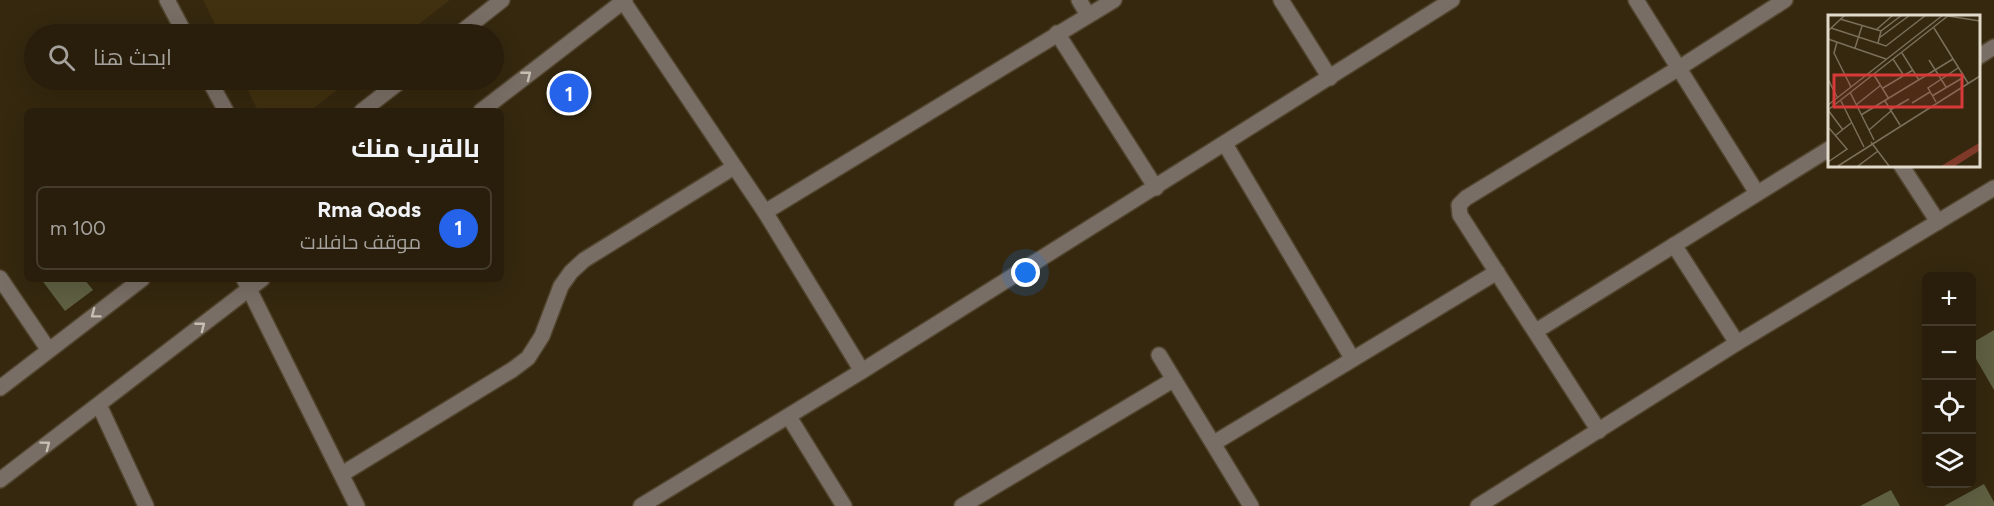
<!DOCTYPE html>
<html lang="ar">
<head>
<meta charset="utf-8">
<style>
	:root { --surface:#281e0b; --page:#302714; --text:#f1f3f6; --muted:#a5a29d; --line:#443c2c; --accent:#2563eb }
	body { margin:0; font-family:Figtree,Cairo,sans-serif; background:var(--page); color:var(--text); direction:rtl }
	.controls { position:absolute; right:18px; bottom:18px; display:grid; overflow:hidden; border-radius:9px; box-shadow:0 6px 24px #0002 }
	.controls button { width:54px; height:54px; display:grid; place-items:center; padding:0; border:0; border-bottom:2px solid var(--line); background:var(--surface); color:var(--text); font:30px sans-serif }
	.you { position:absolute; left:1026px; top:273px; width:21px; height:21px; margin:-15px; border:4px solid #fff; border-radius:50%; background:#1a73e8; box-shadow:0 0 0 9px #1a73e833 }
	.badge { display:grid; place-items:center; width:39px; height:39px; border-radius:50%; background:var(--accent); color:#fff; font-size:20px; font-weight:700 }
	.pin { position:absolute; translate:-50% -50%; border:3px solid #fff; box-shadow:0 2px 6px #0006 }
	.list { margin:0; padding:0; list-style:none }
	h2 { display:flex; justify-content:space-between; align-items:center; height:78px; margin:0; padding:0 24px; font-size:26px }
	h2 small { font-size:20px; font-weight:400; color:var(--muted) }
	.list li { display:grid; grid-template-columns:39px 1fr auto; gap:18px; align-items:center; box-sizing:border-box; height:84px; margin:0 12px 12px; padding:0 12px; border:2px solid var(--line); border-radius:9px }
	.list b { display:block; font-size:22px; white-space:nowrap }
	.list p { margin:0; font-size:20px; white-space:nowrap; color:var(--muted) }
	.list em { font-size:20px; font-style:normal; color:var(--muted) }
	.icon { flex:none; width:33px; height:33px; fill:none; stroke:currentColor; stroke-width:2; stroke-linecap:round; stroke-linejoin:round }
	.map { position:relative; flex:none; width:1994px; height:506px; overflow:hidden; direction:ltr }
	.search { position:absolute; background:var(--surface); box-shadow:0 6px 24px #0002; left:24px; top:24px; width:480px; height:66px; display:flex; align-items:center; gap:15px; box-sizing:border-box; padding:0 21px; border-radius:33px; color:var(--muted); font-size:22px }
	.panel { position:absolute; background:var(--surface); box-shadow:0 6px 24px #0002; left:24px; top:108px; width:480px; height:174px; border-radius:9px; direction:rtl }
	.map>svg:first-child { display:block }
	.built { fill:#413110 }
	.building { fill:#5f5f42 }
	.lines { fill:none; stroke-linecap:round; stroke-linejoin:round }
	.minor-casing { stroke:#51442d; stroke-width:18 }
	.minor { stroke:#796e65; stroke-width:15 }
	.oneway { stroke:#c7bfb2 }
	.inset-road { fill:none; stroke:#7a6f5a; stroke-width:1.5 }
	.view { fill:#d73a38; fill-opacity:0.15; stroke:#d73a38; stroke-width:3 }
	.inset-edge { fill:none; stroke:#e1dacb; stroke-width:3 }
</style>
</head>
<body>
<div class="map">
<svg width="1994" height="506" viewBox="0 0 1994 506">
	<rect width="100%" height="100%" fill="#35280f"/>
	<g class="built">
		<polygon points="203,0 450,0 406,34 220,34"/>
		<polygon points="243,80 350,80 310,111 258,111"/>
	</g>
	<g class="building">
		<polygon points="41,279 84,279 93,290 65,311"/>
		<polygon points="1994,330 1994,390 1972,352 1972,343"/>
		<polygon points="1984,484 1994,502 1994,506 1944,506"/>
		<polygon points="1891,490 1900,506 1860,506"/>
	</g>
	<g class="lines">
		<defs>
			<g id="minor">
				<polyline points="167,0 185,34"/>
				<polyline points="1079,0 1088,15"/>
				<polyline points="1281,0 1330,78"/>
				<polyline points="1636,0 1757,193"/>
				<polyline points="623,1 765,212 862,371"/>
				<polyline points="1057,33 1156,188"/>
				<polyline points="459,34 502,0"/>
				<polyline points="1978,57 1994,47"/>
				<polyline points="209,80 226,111"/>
				<polyline points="362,111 402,80"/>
				<polyline points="481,111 625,0"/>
				<polyline points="1225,144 1352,358"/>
				<polyline points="1901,165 1938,222"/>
				<polyline points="765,212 1114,0"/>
				<polyline points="1674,245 1737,343"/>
				<polyline points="0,278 48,349"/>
				<polyline points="244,279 357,506"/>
				<polyline points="1536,331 1829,149"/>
				<polyline points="1159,355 1251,506"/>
				<polyline points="0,388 142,279"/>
				<polyline points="99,405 146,506"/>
				<polyline points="789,417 844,506"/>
				<polyline points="1599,431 1460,215 1459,205 1466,198 1679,68 1785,0"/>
				<polyline points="1214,443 1497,272"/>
				<polyline points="342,474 512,370 528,358 542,336 561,286 571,272 584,260 734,167"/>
				<polyline points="0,480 262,279"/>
				<polyline points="641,506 862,371 1452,0"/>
				<polyline points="962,506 1173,380"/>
				<polyline points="1478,506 1737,343 1994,188"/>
			</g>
		</defs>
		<use href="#minor" class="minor-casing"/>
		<use href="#minor" class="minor"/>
	</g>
	<defs><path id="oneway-chevron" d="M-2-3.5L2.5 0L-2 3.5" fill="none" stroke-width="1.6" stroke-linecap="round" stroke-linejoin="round" transform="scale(1.5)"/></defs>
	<g class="oneway">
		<use href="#oneway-chevron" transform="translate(527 75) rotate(-38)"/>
		<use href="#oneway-chevron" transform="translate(95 314) rotate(143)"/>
		<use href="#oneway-chevron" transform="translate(201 326) rotate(-38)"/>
		<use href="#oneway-chevron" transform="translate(46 445) rotate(-37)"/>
	</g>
	<g transform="translate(1828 15)">
		<rect width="152" height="152" fill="#35280f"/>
		<path d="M151 128V136L127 151H113Z" fill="#7e3928"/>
		<path class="inset-road" d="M120 1 152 6M12 4 53 16M3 13 58 31 98 0M106 13 140 68M48 15 65 0M0 16 17 0M51 23 82 0M0 24 58 44M9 27 6 38 23 72M50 28 53 16 74 0M27 33 34 11M74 38 91 65M65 44 76 61M101 45 118 72M46 60 61 84M0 64 9 82M55 73 85 55M22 77 46 125M104 81 136 62M13 86 36 132M57 86 72 110M108 87 100 73 130 53M84 88 102 77M0 90 115 0M28 90 53 70M0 95 121 0M0 95 15 115M62 95 81 84M33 100 125 44M41 115 63 96M8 120 23 108M43 127 61 151M0 147 19 134 1 113M10 151 152 61M30 151 50 136"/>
		<path class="view" d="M6 60H134V92H6Z"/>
		<rect width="152" height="152" class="inset-edge"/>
	</g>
</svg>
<div class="controls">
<button>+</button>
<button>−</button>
<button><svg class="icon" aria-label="locate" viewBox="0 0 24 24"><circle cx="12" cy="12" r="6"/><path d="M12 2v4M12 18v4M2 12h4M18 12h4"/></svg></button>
<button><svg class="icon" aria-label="layers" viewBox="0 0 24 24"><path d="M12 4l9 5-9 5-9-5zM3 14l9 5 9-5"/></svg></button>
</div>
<div class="you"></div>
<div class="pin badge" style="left:569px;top:93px">1</div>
<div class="search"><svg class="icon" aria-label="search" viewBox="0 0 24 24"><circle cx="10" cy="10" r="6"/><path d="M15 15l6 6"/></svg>ابحث هنا</div>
<section class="panel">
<h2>بالقرب منك<small></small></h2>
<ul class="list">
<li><span class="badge">1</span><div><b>Rma Qods</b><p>موقف حافلات</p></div><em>100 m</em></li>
</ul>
</section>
</div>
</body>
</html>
